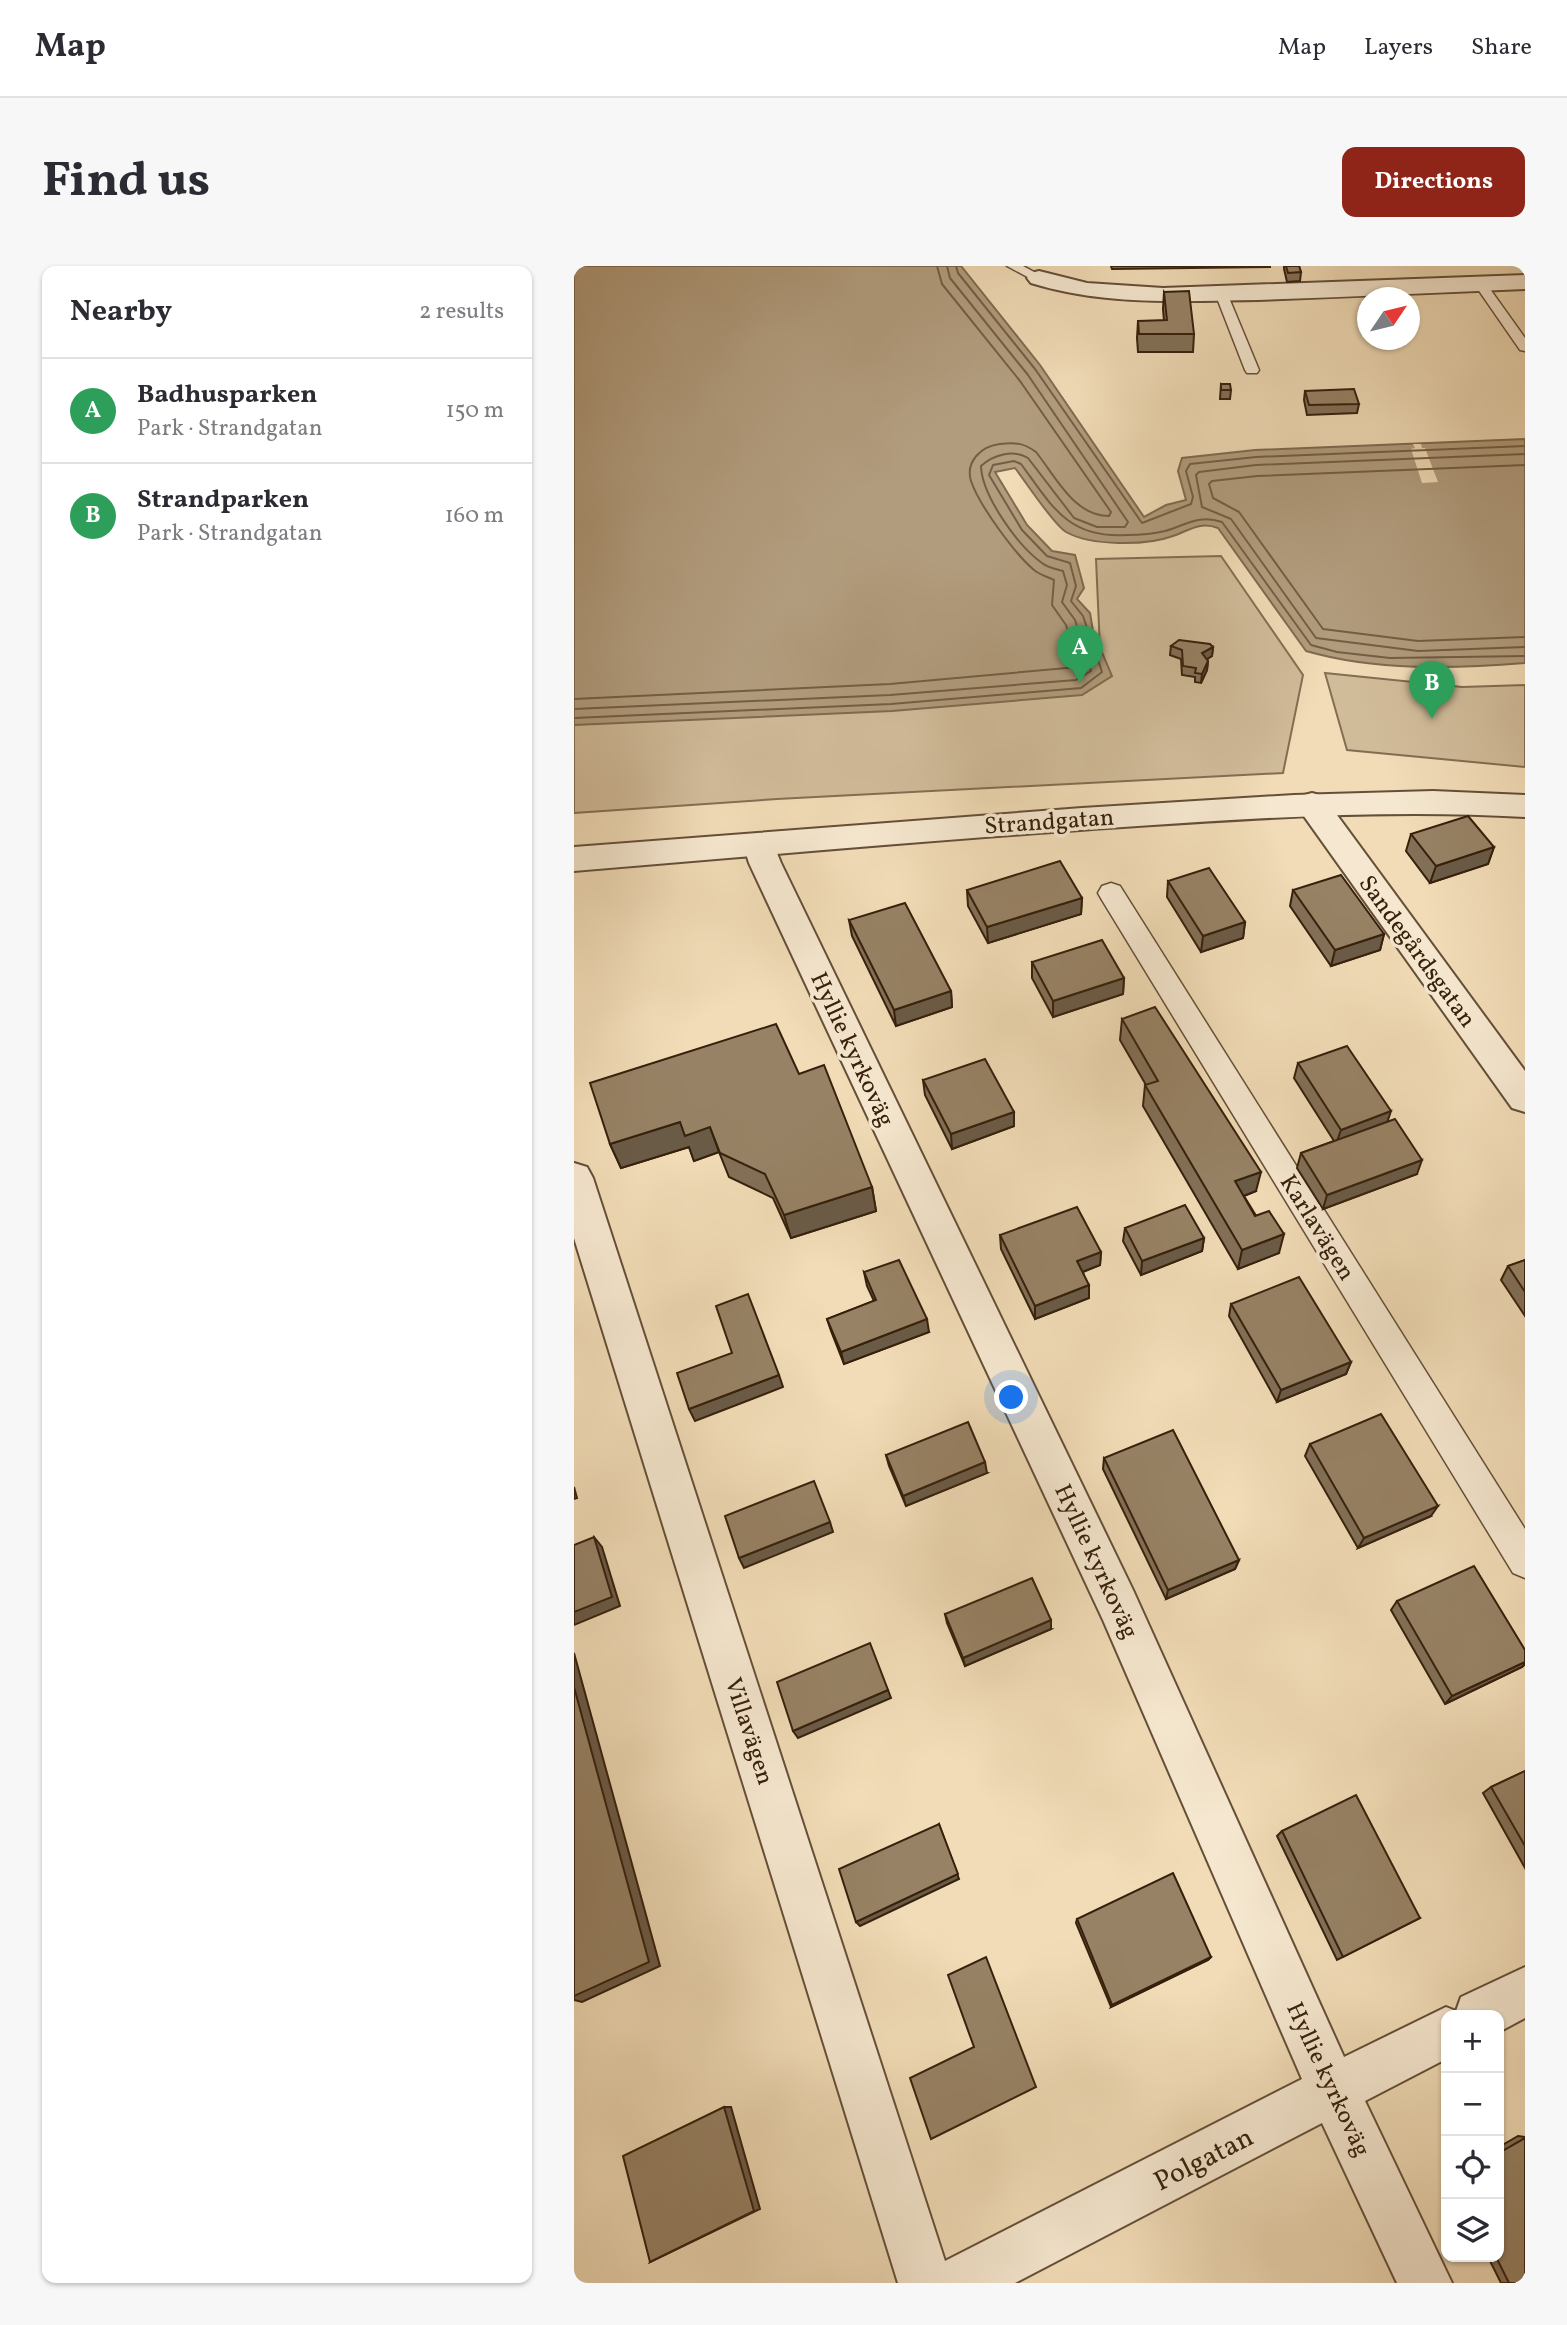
<!DOCTYPE html>
<html lang="en">
<head>
<meta charset="utf-8">
<style>
	:root { --surface:#fff; --page:#f7f7f7; --text:#2b2b33; --muted:#7c7c81; --line:#e1e1e2; --accent:#8f2418 }
	body { margin:0; font-family:Vollkorn,serif; background:var(--page); color:var(--text) }
	.controls { position:absolute; right:21px; bottom:21px; display:grid; overflow:hidden; border-radius:14px; box-shadow:0 2px 5px #0004 }
	.controls button { width:63px; height:63px; display:grid; place-items:center; padding:0; border:0; border-bottom:2px solid var(--line); background:var(--surface); color:var(--text); font:35px sans-serif }
	.compass { position:absolute; left:783px; top:21px; width:63px; height:63px; border-radius:50%; background:var(--surface); box-shadow:0 2px 5px #0004; rotate:55deg }
	.you { position:absolute; left:438px; top:1132px; width:24px; height:24px; margin:-18px; border:5px solid #fff; border-radius:50%; background:#1a73e8; box-shadow:0 0 0 10px #1a73e833 }
	.badge { display:grid; place-items:center; width:46px; height:46px; border-radius:50%; background:var(--accent); color:#fff; font-size:23px; font-weight:700 }
	.pin { position:absolute; translate:-50% -58px; filter:drop-shadow(0 2px 4px #0008) }
	.pin::after { content:''; position:absolute; top:37px; width:24px; height:21px; background:inherit; clip-path:polygon(0 0,100% 0,50% 100%) }
	.list { margin:0; padding:0; list-style:none }
	h2 { display:flex; justify-content:space-between; align-items:center; height:91px; margin:0; padding:0 28px; font-size:30px }
	h2 small { font-size:23px; font-weight:400; color:var(--muted) }
	.list li { display:grid; grid-template-columns:46px 1fr auto; gap:21px; align-items:center; box-sizing:border-box; height:105px; padding:0 28px; border-top:2px solid var(--line) }
	.list b { display:block; font-size:26px; white-space:nowrap }
	.list p { margin:0; font-size:23px; white-space:nowrap; color:var(--muted) }
	.list em { font-size:23px; font-style:normal; color:var(--muted) }
	.icon { flex:none; width:38px; height:38px; fill:none; stroke:currentColor; stroke-width:2; stroke-linecap:round; stroke-linejoin:round }
	.map { position:relative; flex:none; width:951px; height:2017px; overflow:hidden; border-radius:14px }
	header { display:flex; align-items:center; gap:42px; box-sizing:border-box; height:98px; padding:0 35px; background:var(--surface); border-bottom:2px solid var(--line) }
	header strong { font-size:33px }
	nav { display:flex; gap:38px; margin-inline-start:auto; font-size:24px }
	.intro { display:flex; align-items:center; justify-content:space-between; box-sizing:border-box; height:168px; padding:0 42px }
	h1 { margin:0; font-size:49px }
	.button { padding:18px 32px; border-radius:14px; background:var(--accent); color:#fff; font-size:24px; font-weight:700 }
	main { display:flex; gap:42px; padding:0 42px }
	aside { flex:1; background:var(--surface); border-radius:14px; box-shadow:0 2px 5px #0004 }
	.map>svg:first-child { display:block }
	.green { fill:#d1bc9a; stroke:#846e53; stroke-width:2 }
	.water { fill:#b19c7d; stroke:#806a50; stroke-width:2 }
	.pier { fill:#f1dcb7 }
	.lines { fill:none; stroke-linecap:round; stroke-linejoin:round }
	.shore { stroke:#745e44; stroke-width:2 }
	.service-casing { stroke:#654f37; stroke-width:3 }
	.pedestrian-casing { stroke:#654f37; stroke-width:3 }
	.minor-casing { stroke:#654f37; stroke-width:4 }
	.tertiary-casing { stroke:#654f37; stroke-width:4 }
	.service { fill:#f6e8d0; fill-rule:evenodd }
	.pedestrian { fill:#f6e8d0; fill-rule:evenodd }
	.minor { fill:#f6e8d0; fill-rule:evenodd }
	.tertiary { fill:#f6e8d0; fill-rule:evenodd }
	.wall { fill:#827057; stroke:#36200c; stroke-width:2 }
	.shaded-wall { fill:#6a5b47; stroke:#36200c; stroke-width:2 }
	.building { fill:#978265; stroke:#36200c; stroke-width:2 }
	.labels { text-anchor:middle; stroke-width:7; stroke-linejoin:round; paint-order:stroke }
	.street-label { font-size:24px; fill:#36200c; stroke:#f6e8d0 }
	.near-street-label { font-size:28px; fill:#36200c; stroke:#f6e8d0 }
</style>
</head>
<body>
<header>
<strong>Map</strong>
<nav><a>Map</a><a>Layers</a><a>Share</a></nav>
</header>
<div class="intro"><h1>Find us</h1><a class="button">Directions</a></div>
<main>
<aside>
<h2>Nearby<small>2 results</small></h2>
<ul class="list">
<li><span class="badge" style="background:#2e9e5b">A</span><div><b>Badhusparken</b><p>Park · Strandgatan</p></div><em>150 m</em></li>
<li><span class="badge" style="background:#2e9e5b">B</span><div><b>Strandparken</b><p>Park · Strandgatan</p></div><em>160 m</em></li>
</ul>
</aside>
<div class="map">
<svg width="951" height="2017" viewBox="0 0 951 2017">
	<rect width="100%" height="100%" fill="#f1dcb7"/>
	<filter id="stains"><feTurbulence type="fractalNoise" baseFrequency=".00286" numOctaves="4"/><feColorMatrix values="0 0 0 0 .2 0 0 0 0 .09 0 0 0 0 .02 0 0 0 .5 -.17"/></filter>
	<radialGradient id="worn" r=".72"><stop offset=".6" stop-color="#630" stop-opacity="0"/><stop offset="1" stop-color="#630" stop-opacity=".3"/></radialGradient>
	<g class="green">
		<polygon points="647,290 729,409 709,507 203,533 0,547 0,433 526,383 522,293"/>
		<polygon points="751,407 888,421 951,419 951,501 773,484"/>
	</g>
	<path class="water" d="M0 0H387L466 99 570 251 592 239 612 234 604 205 608 192 681 184 951 173V397C880 403 801 405 732 385L644 262C626 255 616 264 599 270 572 280 517 280 492 266 479 258 452 216 441 202L421 206 453 259 478 285 501 289 510 322 503 333 516 347 519 365 538 410 508 429 318 445 0 459Z"/>
	<polygon class="pier" points="839,178 847,178 848,182 851,182 864,216 848,217 837,183 841,182"/>
	<g class="lines">
		<g class="shore">
			<polyline points="382,0 384,7 461,103 568,257 617,238 619,231 612,205 616,198 682,191 951,180"/>
			<polyline points="951,188 682,199 625,206 622,209 628,241 657,253 742,372 844,385 951,381"/>
			<polyline points="951,199 683,210 638,215 635,218 639,232 665,246 749,363 844,375 951,371"/>
			<path d="M0 433 316 418 504 401 492 359 478 339 480 314C474 311 466 309 460 304 441 288 405 239 397 215 391 195 408 180 426 178 441 176 450 177 462 186 482 211 500 250 535 250L537 246 446 115 368 18 363 0"/>
			<path d="M0 443 316 429 502 414 517 405 501 354 488 336 493 319 489 305C482 303 474 302 468 297 444 280 408 230 407 200 419 189 439 183 454 192L500 252 523 261H551L554 256 454 109 376 12 373 0"/>
			<path d="M0 452 317 438 507 422 528 406 509 350 497 335 502 320 496 297 473 290 448 264 415 209 419 199 440 195 447 198C478 240 494 273 553 269 565 269 579 268 591 265 612 259 625 248 648 256L737 379 763 386 816 392 951 390"/>
		</g>
		<defs>
			<g id="service">
				<polygon points="433,0 449,0 471,12 465,16 461,15"/>
				<polygon points="907,15 911,16 951,72 951,85 946,84 901,19"/>
				<polygon points="647,23 653,27 685,104 683,107 673,107 671,104 641,27"/>
			</g>
			<polygon id="pedestrian" points="537,617 546,620 951,1263 951,1312 939,1307 528,634 524,627 528,620"/>
			<g id="minor">
				<path d="M465 5 513 17 589 22 951 9V23C862 27 773 31 684 34 607 35 532 40 457 17L453 12 457 7Z"/>
				<polygon points="738,527 749,530 951,805 951,846 938,842 727,546 722,538 727,530"/>
				<polygon points="185,567 196,570 207,597 559,1324 770,1791 872,1741 882,1745 887,1731 951,1701 951,1752 925,1766 925,1749 872,1749 872,1793 791,1835 878,2017 823,2017 748,1857 441,2017 324,2017 0,972 0,897 13,901 19,912 371,1995 728,1813 529,1354 175,597 169,578 174,570"/>
			</g>
			<path id="tertiary" d="M859 525 951 529V551C817 543 683 552 549 561 366 573 183 590 0 605V581L508 542 720 529Z"/>
		</defs>
		<use href="#service" class="service-casing"/>
		<use href="#pedestrian" class="pedestrian-casing"/>
		<use href="#minor" class="minor-casing"/>
		<use href="#tertiary" class="tertiary-casing"/>
		<use href="#service" class="service"/>
		<use href="#pedestrian" class="pedestrian"/>
		<use href="#minor" class="minor"/>
		<use href="#tertiary" class="tertiary"/>
	</g>
	<g class="wall">
		<polygon points="537,0 696,0 696,1 538,3"/>
		<polygon points="710,0 725,0 727,6 726,15 713,16 710,3"/>
		<polygon points="590,26 620,68 619,86 564,86 563,72 564,55 590,55 589,43"/>
		<polygon points="647,118 657,124 656,133 646,133"/>
		<polygon points="731,125 785,138 783,147 733,149 730,134"/>
		<polygon points="597,380 639,381 638,390 633,393 634,395 633,404 627,417 621,416 621,411 608,409 607,393 596,389"/>
		<polygon points="837,568 920,581 914,598 856,617 832,585"/>
		<polygon points="594,615 671,656 669,672 627,686 593,631"/>
		<polygon points="393,624 508,632 507,648 414,677 394,640"/>
		<polygon points="719,624 810,668 806,684 757,700 716,640"/>
		<polygon points="275,654 377,725 378,741 322,760 278,670"/>
		<polygon points="458,696 550,712 549,728 479,751 458,712"/>
		<polygon points="548,753 682,925 670,930 705,987 664,1003 569,840 571,819 572,819 546,774"/>
		<polygon points="724,797 813,856 843,908 749,943 723,902 727,887 760,875 720,812"/>
		<polygon points="225,808 298,921 302,945 217,972 199,932 155,911 145,886 120,895 115,881 47,902 36,878"/>
		<polygon points="349,814 440,846 440,860 378,883 351,829"/>
		<polygon points="551,962 630,972 628,985 567,1009 549,975"/>
		<polygon points="426,969 527,986 526,999 509,1006 515,1032 461,1053 427,983"/>
		<polygon points="951,994 951,1050 927,1014 934,1000"/>
		<polygon points="290,1006 355,1066 270,1098 257,1065 253,1053 300,1035 293,1020"/>
		<polygon points="657,1038 777,1096 772,1108 703,1136 655,1050"/>
		<polygon points="736,1178 857,1250 784,1282 731,1190"/>
		<polygon points="312,1189 413,1207 332,1240 315,1200"/>
		<polygon points="530,1192 665,1294 661,1303 592,1333 529,1203"/>
		<polygon points="823,1335 951,1384 951,1398 948,1401 871,1438 817,1344"/>
		<polygon points="371,1348 477,1363 391,1400 373,1357"/>
		<polygon points="951,1505 951,1602 909,1527 917,1521"/>
		<polygon points="708,1565 846,1652 763,1694 703,1570"/>
		<polygon points="503,1653 637,1691 634,1694 537,1741 502,1657"/>
		<polygon points="944,1870 951,1871 951,2017 927,2017 914,1991 925,1991 925,1881"/>
	</g>
	<g class="shaded-wall">
		<polygon points="639,381 638,390 627,397 628,387"/>
		<polygon points="634,395 633,404 627,417 628,408"/>
		<polygon points="920,581 914,598 856,617 862,600"/>
		<polygon points="508,632 507,648 414,677 413,661"/>
		<polygon points="671,656 669,672 627,686 629,670"/>
		<polygon points="810,668 806,684 757,700 761,684"/>
		<polygon points="550,712 549,728 479,751 479,735"/>
		<polygon points="377,725 378,741 322,760 320,744"/>
		<polygon points="817,845 812,860 762,878 767,864"/>
		<polygon points="440,846 440,860 378,883 377,868"/>
		<polygon points="106,856 136,861 145,886 120,895 115,881 47,902 36,878"/>
		<polygon points="848,894 843,908 749,943 753,929"/>
		<polygon points="687,906 682,925 657,935 661,915"/>
		<polygon points="298,921 302,945 217,972 210,949"/>
		<polygon points="710,968 705,987 664,1003 668,984"/>
		<polygon points="630,972 628,985 567,1009 568,995"/>
		<polygon points="527,986 526,999 503,1008 503,995"/>
		<polygon points="515,1019 515,1032 461,1053 461,1040"/>
		<polygon points="353,1053 355,1066 270,1098 267,1086"/>
		<polygon points="777,1096 772,1108 703,1136 707,1124"/>
		<polygon points="205,1109 209,1121 121,1155 115,1143"/>
		<polygon points="411,1196 413,1207 332,1240 329,1230"/>
		<polygon points="0,1221 3,1232 0,1233"/>
		<polygon points="864,1240 857,1250 784,1282 790,1272"/>
		<polygon points="256,1256 259,1266 170,1302 165,1292"/>
		<polygon points="20,1271 28,1281 46,1340 0,1359 0,1346"/>
		<polygon points="665,1294 661,1303 592,1333 594,1324"/>
		<polygon points="477,1354 477,1363 391,1400 389,1392"/>
		<polygon points="0,1387 86,1700 8,1736 0,1734"/>
		<polygon points="951,1396 951,1398 948,1401 871,1438 878,1430"/>
		<polygon points="314,1424 317,1432 224,1472 219,1465"/>
		<polygon points="365,1558 385,1613 286,1660 282,1656"/>
		<polygon points="637,1691 634,1694 537,1741 538,1739"/>
		<polygon points="150,1841 157,1841 186,1943 76,1996"/>
	</g>
	<g class="building">
		<polygon points="712,0 725,0 727,6 714,7"/>
		<polygon points="615,25 620,68 565,68 564,55 593,54 590,26"/>
		<polygon points="647,118 656,118 657,124 647,124"/>
		<polygon points="780,123 785,138 735,139 731,125"/>
		<polygon points="605,374 636,378 639,381 628,387 634,395 628,408 621,407 622,402 609,400 608,384 597,380"/>
		<polygon points="894,550 920,581 862,600 837,568"/>
		<polygon points="486,595 508,632 413,661 393,624"/>
		<polygon points="635,602 671,656 629,670 594,615"/>
		<polygon points="767,609 810,668 761,684 719,624"/>
		<polygon points="331,637 377,725 320,744 275,654"/>
		<polygon points="528,674 550,712 479,735 458,696"/>
		<polygon points="581,741 687,906 661,915 681,950 695,945 710,968 668,984 571,819 584,815 548,753"/>
		<polygon points="202,758 225,808 250,799 298,921 210,949 191,908 146,887 136,861 111,870 106,856 36,878 16,817"/>
		<polygon points="773,780 817,845 767,864 724,797"/>
		<polygon points="411,793 440,846 377,868 349,814"/>
		<polygon points="821,853 848,894 753,929 727,887"/>
		<polygon points="611,939 630,972 568,995 551,962"/>
		<polygon points="503,941 527,986 503,995 515,1019 461,1040 426,969"/>
		<polygon points="325,994 353,1053 267,1086 253,1053 302,1034 290,1006"/>
		<polygon points="951,994 951,1026 934,1000"/>
		<polygon points="725,1011 777,1096 707,1124 657,1038"/>
		<polygon points="174,1028 205,1109 115,1143 103,1107 158,1087 142,1040"/>
		<polygon points="807,1148 864,1240 790,1272 736,1178"/>
		<polygon points="394,1156 411,1196 329,1230 312,1189"/>
		<polygon points="599,1164 665,1294 594,1324 530,1192"/>
		<polygon points="240,1215 256,1256 165,1292 151,1250"/>
		<polygon points="20,1271 38,1331 0,1346 0,1279"/>
		<polygon points="900,1300 951,1384 951,1396 878,1430 823,1335"/>
		<polygon points="458,1312 477,1354 389,1392 371,1348"/>
		<polygon points="296,1377 314,1424 219,1465 203,1416"/>
		<polygon points="0,1421 75,1696 0,1730"/>
		<polygon points="951,1505 951,1580 917,1521"/>
		<polygon points="782,1529 846,1652 769,1691 708,1565"/>
		<polygon points="365,1558 384,1608 282,1656 265,1603"/>
		<polygon points="599,1607 637,1691 538,1739 503,1653"/>
		<polygon points="412,1691 462,1821 357,1873 336,1812 400,1781 374,1709"/>
		<polygon points="150,1841 180,1945 76,1996 49,1890"/>
		<polygon points="951,1872 951,2017 935,2017 922,1991 925,1991 925,1887"/>
	</g>
	<g class="labels">
		<g class="street-label">
			<text transform="translate(475 555) rotate(-4)" y="8">Strandgatan</text>
			<text transform="translate(844 685) rotate(54)" y="8">Sandegårdsgatan</text>
			<text transform="translate(279 783) rotate(65)" y="8">Hyllie kyrkoväg</text>
			<text transform="translate(744 961) rotate(58)" y="8">Karlavägen</text>
			<text transform="translate(523 1295) rotate(65)" y="8">Hyllie kyrkoväg</text>
			<text transform="translate(176 1465) rotate(72)" y="8">Villavägen</text>
			<text transform="translate(755 1813) rotate(65)" y="8">Hyllie kyrkoväg</text>
		</g>
		<g class="near-street-label">
			<text transform="translate(629 1892) rotate(-27)" y="10">Polgatan</text>
		</g>
	</g>
	<rect width="100%" height="100%" filter="url(#stains)"/>
	<rect width="100%" height="100%" fill="url(#worn)"/>
</svg>
<div class="controls">
<button>+</button>
<button>−</button>
<button><svg class="icon" aria-label="locate" viewBox="0 0 24 24"><circle cx="12" cy="12" r="6"/><path d="M12 2v4M12 18v4M2 12h4M18 12h4"/></svg></button>
<button><svg class="icon" aria-label="layers" viewBox="0 0 24 24"><path d="M12 4l9 5-9 5-9-5zM3 14l9 5 9-5"/></svg></button>
</div>
<svg class="compass" viewBox="-18 -18 36 36"><path d="M0-13l5 13h-10z" fill="#e53935"/><path d="M0 13l5-13h-10z" fill="#7c7c81"/></svg>
<div class="you"></div>
<div class="pin badge" style="left:506px;top:417px;background:#2e9e5b">A</div>
<div class="pin badge" style="left:858px;top:453px;background:#2e9e5b">B</div>
</div>
</main>
</body>
</html>
